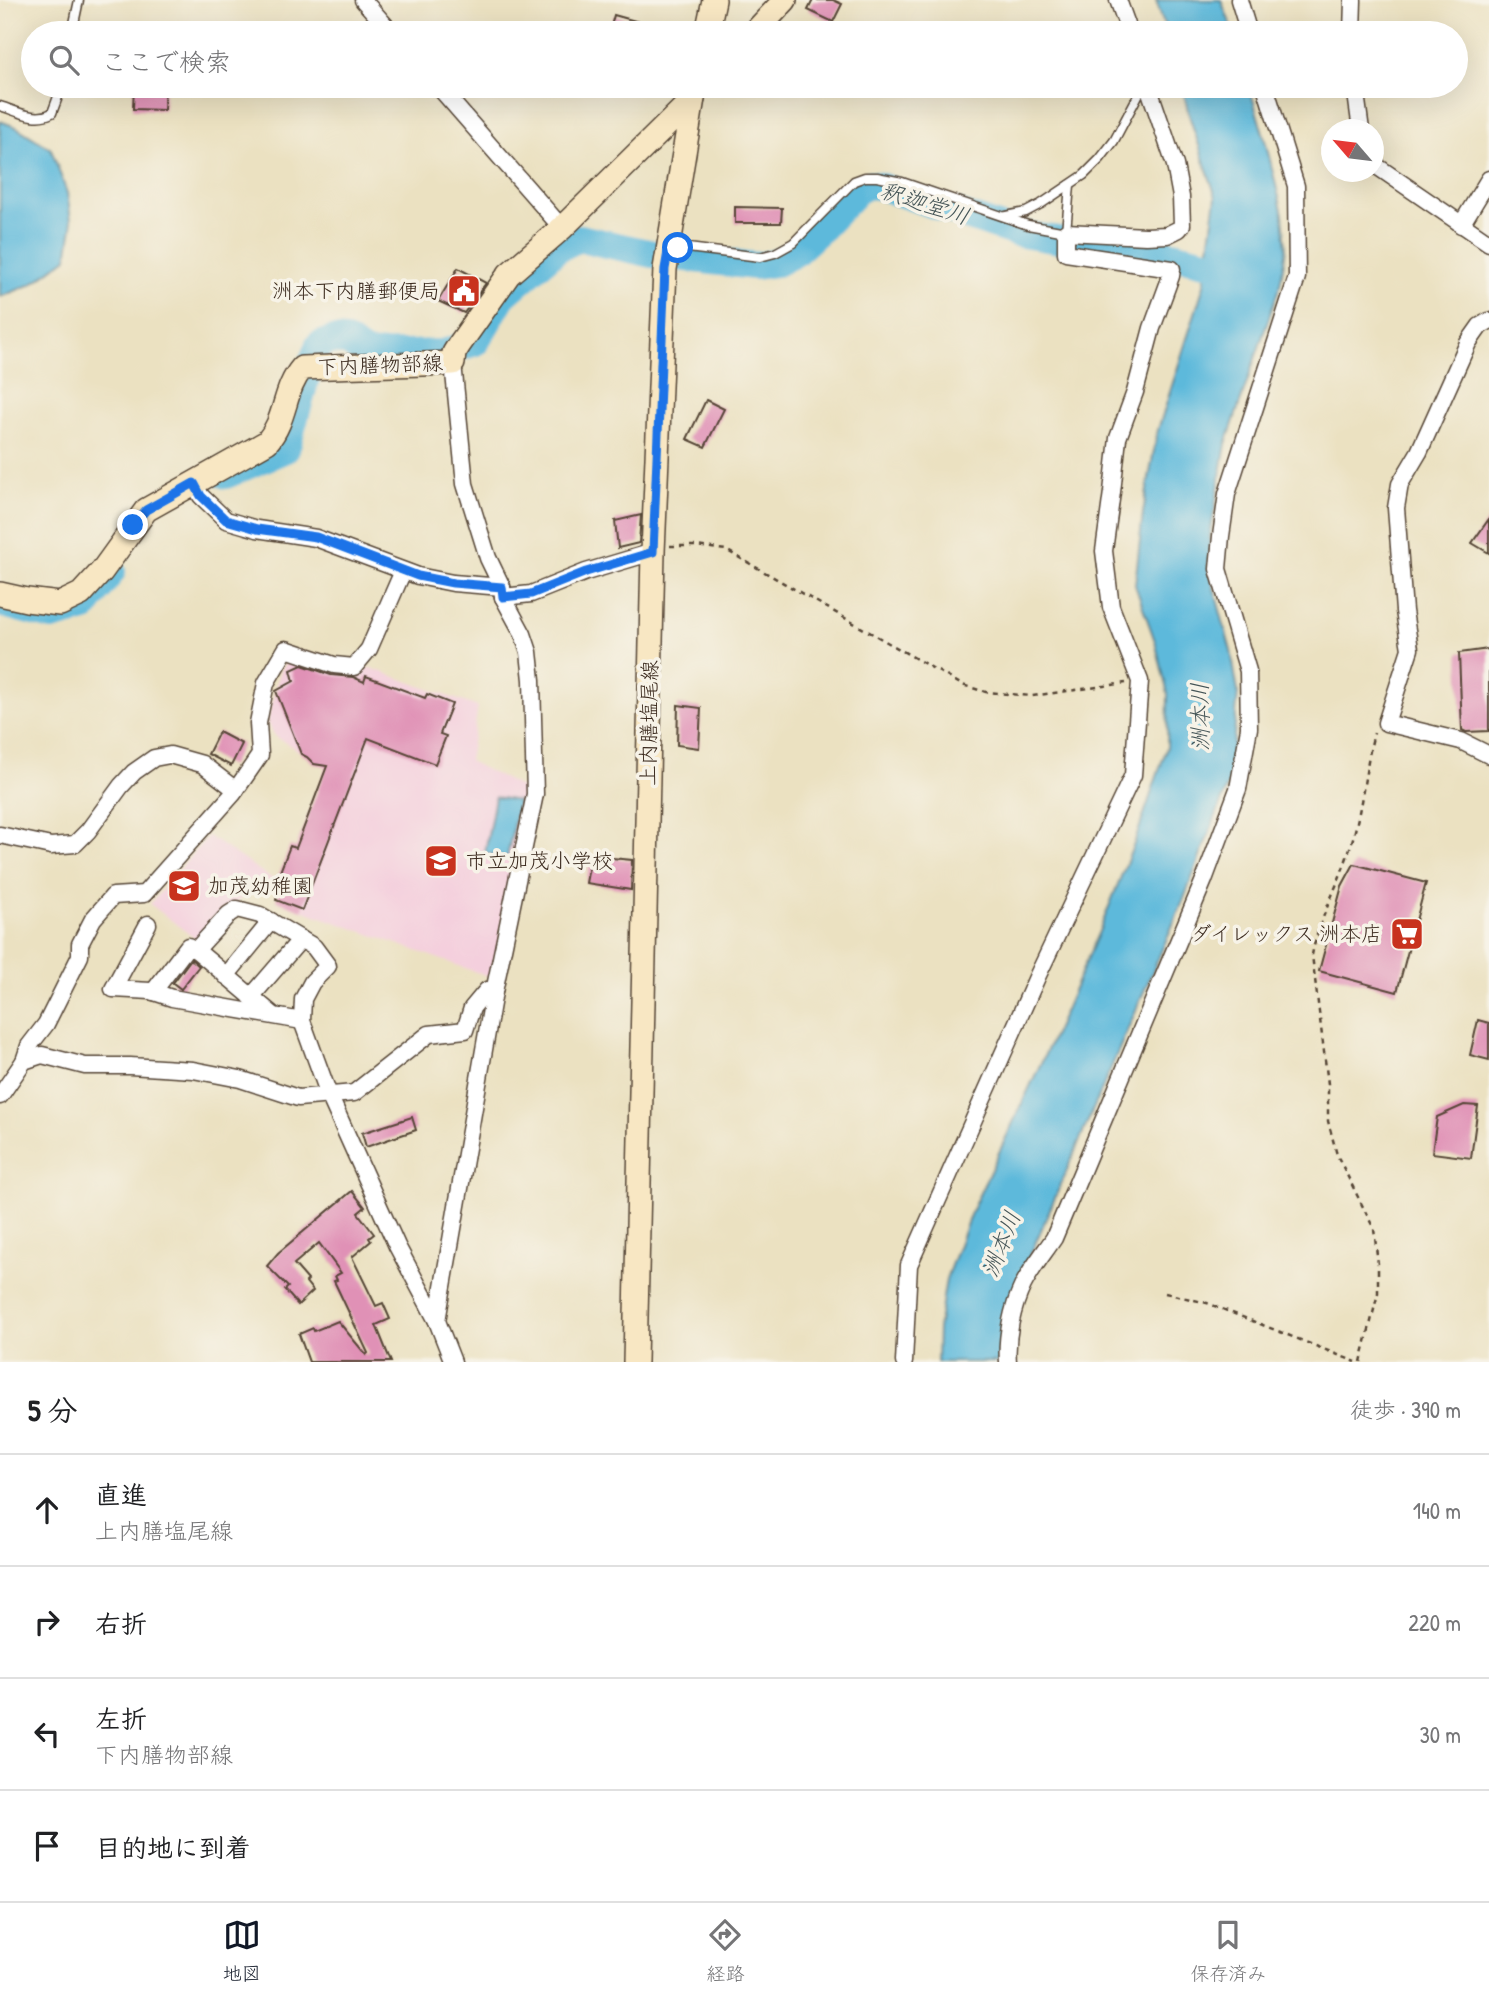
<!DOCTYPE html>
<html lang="ja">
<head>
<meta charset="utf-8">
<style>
	:root { --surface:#fff; --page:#f2f2f2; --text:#202124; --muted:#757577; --line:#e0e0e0; --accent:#111827 }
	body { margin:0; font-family:"Patrick Hand","Klee One",sans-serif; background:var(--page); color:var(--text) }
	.compass { position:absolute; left:1321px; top:119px; width:63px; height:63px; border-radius:50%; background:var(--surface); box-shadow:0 7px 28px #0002; rotate:298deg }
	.stop { position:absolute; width:21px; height:21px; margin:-16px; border:5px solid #1a73e8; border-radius:50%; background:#fff }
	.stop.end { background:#1a73e8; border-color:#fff; box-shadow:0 2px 7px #0008 }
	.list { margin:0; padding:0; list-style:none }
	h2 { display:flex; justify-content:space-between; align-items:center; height:91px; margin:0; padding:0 28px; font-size:30px }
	h2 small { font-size:23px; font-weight:400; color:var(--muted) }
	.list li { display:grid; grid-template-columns:46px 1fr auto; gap:21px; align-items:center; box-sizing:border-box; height:112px; padding:0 28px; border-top:2px solid var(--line) }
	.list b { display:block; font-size:26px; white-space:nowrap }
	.list p { margin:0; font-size:23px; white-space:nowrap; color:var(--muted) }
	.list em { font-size:23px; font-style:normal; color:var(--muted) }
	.icon { flex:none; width:38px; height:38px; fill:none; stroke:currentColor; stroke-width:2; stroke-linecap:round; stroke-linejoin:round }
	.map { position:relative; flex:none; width:1489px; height:1362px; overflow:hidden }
	.search { position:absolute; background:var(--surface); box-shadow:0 7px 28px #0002; left:21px; right:21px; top:21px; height:77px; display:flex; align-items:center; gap:18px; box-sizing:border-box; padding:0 24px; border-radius:38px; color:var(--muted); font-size:26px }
	.sheet { height:539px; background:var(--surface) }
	nav { display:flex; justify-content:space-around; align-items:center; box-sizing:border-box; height:98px; border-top:2px solid var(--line); background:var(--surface); font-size:19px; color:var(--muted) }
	nav a { display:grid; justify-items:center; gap:4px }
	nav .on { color:var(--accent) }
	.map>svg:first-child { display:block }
	.built { fill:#f4cfdd }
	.water { fill:#5db9db; stroke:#4c727c; stroke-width:2 }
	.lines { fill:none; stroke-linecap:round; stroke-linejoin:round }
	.river { stroke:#5db9db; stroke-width:28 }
	.building { fill:#e091b6 }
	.lane-casing { stroke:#554536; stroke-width:11 }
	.street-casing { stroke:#554536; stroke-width:19 }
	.secondary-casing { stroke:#554536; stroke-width:26 }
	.path { stroke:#554536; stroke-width:2.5; stroke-dasharray:5 5; stroke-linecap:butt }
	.lane { stroke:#fff; stroke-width:8 }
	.street { stroke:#fff; stroke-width:16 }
	.secondary { stroke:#f8e7c3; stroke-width:23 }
	.route { stroke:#1a73e8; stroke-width:9 }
	.labels { text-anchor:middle; stroke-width:7; stroke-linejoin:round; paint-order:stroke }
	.poi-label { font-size:21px; fill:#3b2a1e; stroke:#f7f3e8; text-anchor:end }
	.street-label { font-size:21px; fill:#3b2a1e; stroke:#f7f3e8 }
	.water-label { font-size:23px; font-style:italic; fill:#455557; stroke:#f7f3e8 }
</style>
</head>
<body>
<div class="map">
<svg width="1489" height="1362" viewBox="0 0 1489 1362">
	<rect width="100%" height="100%" fill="#f7f3e8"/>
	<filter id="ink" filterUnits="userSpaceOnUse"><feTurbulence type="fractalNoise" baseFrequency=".0143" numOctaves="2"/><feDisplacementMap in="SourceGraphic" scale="14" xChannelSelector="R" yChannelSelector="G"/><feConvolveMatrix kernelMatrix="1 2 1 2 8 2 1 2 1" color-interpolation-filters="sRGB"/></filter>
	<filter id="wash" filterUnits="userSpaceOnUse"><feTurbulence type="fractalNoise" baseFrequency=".00686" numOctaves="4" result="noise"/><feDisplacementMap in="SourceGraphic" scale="28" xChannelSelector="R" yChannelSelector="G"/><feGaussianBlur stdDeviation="1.57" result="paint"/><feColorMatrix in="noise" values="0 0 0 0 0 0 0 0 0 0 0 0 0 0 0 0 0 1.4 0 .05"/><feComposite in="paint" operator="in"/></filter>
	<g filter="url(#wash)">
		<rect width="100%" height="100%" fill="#ebe1c1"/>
		<g class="built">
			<polygon points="308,658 349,671 371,668 478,707 469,761 526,790 493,978 276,901 326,767 276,737 267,723 280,670 288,660"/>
			<polygon points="208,836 274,880 266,892 248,891 197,940 150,904"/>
		</g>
		<g class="water">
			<polygon points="1156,0 1221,0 1234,33 1167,33"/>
			<polygon points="1182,86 1249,86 1266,144 1283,214 1286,249 1280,285 1226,444 1210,535 1208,566 1231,651 1238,692 1230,779 1183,901 1019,1281 1004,1362 937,1362 938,1329 946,1279 972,1210 1056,1031 1098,934 1134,844 1167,747 1168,694 1155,641 1135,585 1143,513 1157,433 1204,285 1216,197 1189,115"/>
			<polygon points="0,121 16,127 51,149 67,193 72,227 67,258 32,284 0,297"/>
			<polygon points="495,797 518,801 507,858 485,853"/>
		</g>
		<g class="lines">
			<g class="river">
				<polyline points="1086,243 1159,251 1244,271"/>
				<polyline points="226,475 286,449 306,378 319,345 332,340 346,341 367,355 442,353 476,342 503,296 557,249 579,238 653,254 755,266 776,263 795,253 820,230 857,191 868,185 879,186 1016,233 1065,241"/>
				<polyline points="0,603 52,617 85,608 112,571"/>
			</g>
		</g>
		<g id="blocks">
			<g class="building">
				<polygon points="813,0 833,0 842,4 833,22 808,10"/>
				<polygon points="614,15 639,22 636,33 609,33"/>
				<polygon points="134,86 165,86 164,110 133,109"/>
				<polygon points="735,207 782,208 781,223 735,223"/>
				<polygon points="458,268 486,283 464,313 438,301"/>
				<polygon points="706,400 724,409 705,447 687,439"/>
				<polygon points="641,515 639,543 618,548 615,521"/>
				<polygon points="1489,519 1489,553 1472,543"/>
				<polygon points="1489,649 1489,731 1466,732 1462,730 1459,653"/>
				<polygon points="302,665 331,675 353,677 364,682 366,676 425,698 427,694 452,704 440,734 446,736 435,764 368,738 302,910 276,900 284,879 278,877 290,846 296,848 327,766 314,764 307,757 301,754 276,691 294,681 291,670"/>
				<polygon points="678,705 701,708 699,748 677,745"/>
				<polygon points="219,732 242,744 231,766 208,754"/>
				<polygon points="591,856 632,860 631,890 586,883"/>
				<polygon points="1354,864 1426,883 1397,992 1319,971 1342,886"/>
				<polygon points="191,959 199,966 181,989 173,983"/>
				<polygon points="1478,1020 1489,1023 1489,1060 1470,1055"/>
				<polygon points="1464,1105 1478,1106 1471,1158 1432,1153 1437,1117"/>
				<polygon points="412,1117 416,1130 366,1147 362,1133"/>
				<polygon points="352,1191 365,1207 358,1213 374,1234 369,1238 371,1241 352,1257 376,1306 383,1303 390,1319 376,1325 391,1362 309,1362 299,1334 313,1328 314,1331 338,1321 366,1355 368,1353 334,1281 337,1280 335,1276 341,1273 319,1243 294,1264 308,1280 306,1282 313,1291 298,1305 285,1290 288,1287 267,1266 278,1253"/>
			</g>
		</g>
	</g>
	<g filter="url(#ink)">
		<use href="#blocks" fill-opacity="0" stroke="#554536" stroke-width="2"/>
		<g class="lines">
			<defs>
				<g id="lane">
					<polyline points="72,33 79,0"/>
					<path d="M0 106C17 111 35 122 52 113L62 86"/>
					<polyline points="1006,216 1026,212 1041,204 1084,175 1100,159 1114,141 1143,86"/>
					<polyline points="672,246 760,257 775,253 793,243 854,181 865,177 877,177 902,182 1028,225 1066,232 1070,185"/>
				</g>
				<g id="street">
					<polyline points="363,0 392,33"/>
					<polyline points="1118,0 1130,33"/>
					<polyline points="1239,0 1249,33"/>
					<polyline points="1352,33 1353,0"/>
					<polyline points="438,86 562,228"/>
					<polyline points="1355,86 1361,130"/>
					<polyline points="1374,160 1378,167 1489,243"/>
					<polyline points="1461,225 1489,179"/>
					<polyline points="1489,321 1480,326 1468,343 1419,452 1400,484 1396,508 1404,611 1410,649 1386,723 1461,741 1489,755"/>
					<polyline points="194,483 201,496 226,520 257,529 316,538 418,576 453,583 502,587"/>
					<polyline points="503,597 531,594 586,572 653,552"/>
					<polyline points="0,835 51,846 75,844 88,831 121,786 134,772 154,758 170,755 202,764 236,790"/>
					<polyline points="148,924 113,989 151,991 172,998 302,1021"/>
					<polyline points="196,950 229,914 237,909 260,915 314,947 328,966 312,982 303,999 302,1021 329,1095 397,1246 437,1321 453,1362"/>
					<polyline points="226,976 271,921"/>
					<polyline points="153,992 188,946 196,950 272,1014"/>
					<polyline points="251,997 301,939"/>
					<polyline points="24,1061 29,1046 46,1024 80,956 80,944 93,919 113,896 144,894 233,794 260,755 258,723 266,683 286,649 334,665 354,667 369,649 403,571"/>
					<polyline points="0,1096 24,1061 42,1055 85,1066 130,1066 193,1070 240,1079 298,1098 354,1093 429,1034 465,1030 472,1008 487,990 494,992"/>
					<polyline points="437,1321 494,992 535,794 532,680 529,652 523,634 503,597 502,587 488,558 465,484 453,363"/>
					<polyline points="904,1362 909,1265 1038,975 1133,775 1140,681 1111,607 1104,551 1112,492 1118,438 1135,392 1152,328 1171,276 1172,269 1066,253 1066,232 1146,236 1167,235 1179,229 1182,225 1181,197 1175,165 1148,86"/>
					<path d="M1008 1362C1006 1337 1012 1308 1023 1285 1031 1269 1044 1253 1054 1238L1204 880 1238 789 1249 728 1248 671 1218 569 1221 536 1227 494 1297 277 1296 186 1265 86"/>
				</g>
				<g id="secondary">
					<polyline points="707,33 714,0"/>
					<polyline points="754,33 785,0"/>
					<path d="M0 594 27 600 60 604 81 594 102 571 146 510 267 442C287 419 283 390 302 368L453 363 454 353 459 345 509 274 562 228 693 99"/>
					<polyline points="635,1362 653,552 665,269 695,86"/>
				</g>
			</defs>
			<use href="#lane" class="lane-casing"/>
			<use href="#street" class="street-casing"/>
			<use href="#secondary" class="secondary-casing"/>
			<g class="path">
				<polyline points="670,546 696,546 726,550 962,685 986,692 1032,696 1126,683"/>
				<polyline points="1165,1293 1207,1303 1356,1362"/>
				<path d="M1361 1362 1378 1293V1264L1374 1229 1337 1155 1328 1121V1084L1312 955C1319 918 1338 887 1349 851 1362 813 1364 772 1374 733"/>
			</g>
			<use href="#lane" class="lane"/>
			<use href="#street" class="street"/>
			<use href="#secondary" class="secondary"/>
		</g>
	</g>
	<g class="lines" filter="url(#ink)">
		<polyline class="route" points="133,525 146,510 194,483 201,496 226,520 257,529 316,537 418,576 453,583 502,587 503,597 531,594 586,572 653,552 665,269 669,246 678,248"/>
	</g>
	<defs>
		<symbol id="civic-square" viewBox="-11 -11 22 22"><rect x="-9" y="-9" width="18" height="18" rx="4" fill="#c8321e" stroke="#f7f3e8"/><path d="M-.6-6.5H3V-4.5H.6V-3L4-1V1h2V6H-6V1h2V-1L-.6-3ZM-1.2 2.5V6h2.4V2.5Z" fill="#fff"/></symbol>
		<symbol id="school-square" viewBox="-11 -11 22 22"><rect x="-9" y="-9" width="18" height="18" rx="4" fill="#c8321e" stroke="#f7f3e8"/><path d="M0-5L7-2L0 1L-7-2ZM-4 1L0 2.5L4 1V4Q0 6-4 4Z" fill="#fff"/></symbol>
		<symbol id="supermarket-square" viewBox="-11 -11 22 22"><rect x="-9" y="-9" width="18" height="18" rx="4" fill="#c8321e" stroke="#f7f3e8"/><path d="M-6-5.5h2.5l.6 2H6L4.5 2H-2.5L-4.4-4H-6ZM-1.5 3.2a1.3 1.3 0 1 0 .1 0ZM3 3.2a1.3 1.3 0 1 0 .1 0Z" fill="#fff"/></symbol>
	</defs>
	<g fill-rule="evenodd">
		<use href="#civic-square" x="445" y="272" width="38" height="38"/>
		<use href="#school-square" x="422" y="842" width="38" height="38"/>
		<use href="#school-square" x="165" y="867" width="38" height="38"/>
		<use href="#supermarket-square" x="1388" y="915" width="38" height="38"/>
	</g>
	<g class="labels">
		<g class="poi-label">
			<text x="440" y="298">洲本下内膳郵便局</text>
			<text x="466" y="868" text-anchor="start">市立加茂小学校</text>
			<text x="208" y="893" text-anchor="start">加茂幼稚園</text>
			<text x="1382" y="941">ダイレックス 洲本店</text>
		</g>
		<g class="street-label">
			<text transform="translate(380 365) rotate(-2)" y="7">下内膳物部線</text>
			<text transform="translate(649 723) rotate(-89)" y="7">上内膳塩尾線</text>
		</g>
		<g class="water-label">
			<text transform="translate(925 203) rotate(18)" y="8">釈迦堂川</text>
			<text transform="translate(1200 717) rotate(-91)" y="8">洲本川</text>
			<text transform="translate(1001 1244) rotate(-69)" y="8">洲本川</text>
		</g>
	</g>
</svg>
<svg class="compass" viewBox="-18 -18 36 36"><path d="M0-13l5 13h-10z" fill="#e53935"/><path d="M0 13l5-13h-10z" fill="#757577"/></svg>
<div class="stop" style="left:678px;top:248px"></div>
<div class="stop end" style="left:133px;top:525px"></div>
<div class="search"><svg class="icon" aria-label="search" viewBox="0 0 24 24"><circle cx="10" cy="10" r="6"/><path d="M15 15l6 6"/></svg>ここで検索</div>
</div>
<section class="sheet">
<h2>5 分<small>徒歩 · 390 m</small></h2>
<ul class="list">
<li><svg class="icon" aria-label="ahead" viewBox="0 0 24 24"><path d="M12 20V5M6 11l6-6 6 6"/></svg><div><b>直進</b><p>上内膳塩尾線</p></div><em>140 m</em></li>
<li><svg class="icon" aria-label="right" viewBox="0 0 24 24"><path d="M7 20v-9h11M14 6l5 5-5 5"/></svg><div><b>右折</b></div><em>220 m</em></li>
<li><svg class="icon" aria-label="left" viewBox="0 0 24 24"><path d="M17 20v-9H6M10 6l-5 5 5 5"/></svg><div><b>左折</b><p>下内膳物部線</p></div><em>30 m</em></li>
<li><svg class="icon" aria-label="arrive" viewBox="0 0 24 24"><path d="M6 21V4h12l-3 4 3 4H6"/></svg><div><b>目的地に到着</b></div></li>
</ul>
</section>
<nav>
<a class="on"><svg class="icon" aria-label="map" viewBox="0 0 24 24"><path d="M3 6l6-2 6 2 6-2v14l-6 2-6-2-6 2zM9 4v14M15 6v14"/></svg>地図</a>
<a><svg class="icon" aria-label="directions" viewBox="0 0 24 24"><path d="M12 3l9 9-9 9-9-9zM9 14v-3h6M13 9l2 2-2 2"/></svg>経路</a>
<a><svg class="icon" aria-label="saved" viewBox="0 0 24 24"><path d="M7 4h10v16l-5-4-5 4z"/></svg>保存済み</a>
</nav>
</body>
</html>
